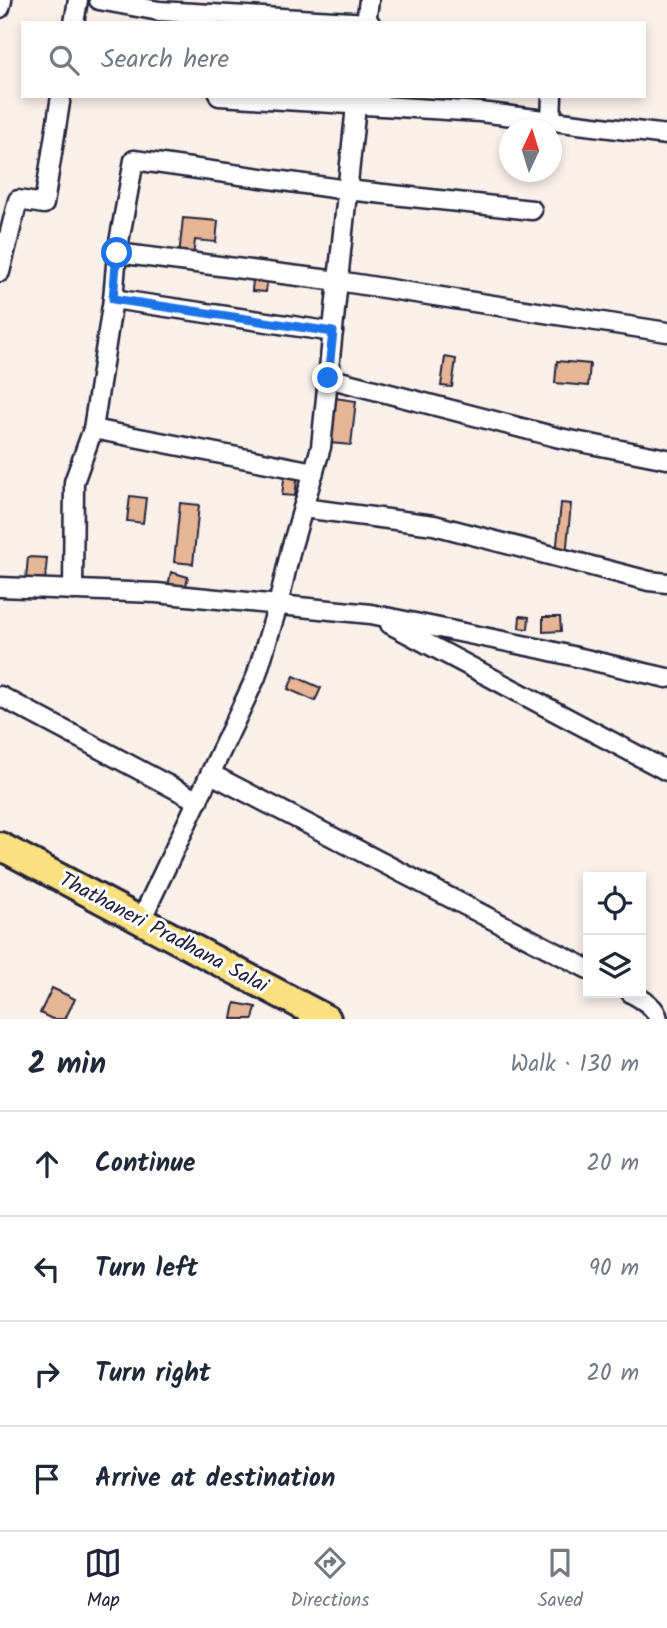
<!DOCTYPE html>
<html lang="en">
<head>
<meta charset="utf-8">
<style>
	:root { --surface:#fff; --page:#f6f6f7; --text:#1f2937; --muted:#747a83; --line:#e0e1e3; --accent:#22223b }
	body { margin:0; font-family:Kalam,sans-serif; background:var(--page); color:var(--text) }
	.controls { position:absolute; right:21px; bottom:21px; display:grid; overflow:hidden; border-radius:0px; box-shadow:0 4px 10px #0003 }
	.controls button { width:63px; height:63px; display:grid; place-items:center; padding:0; border:0; border-bottom:2px solid var(--line); background:var(--surface); color:var(--text); font:35px sans-serif }
	.compass { position:absolute; left:499px; top:119px; width:63px; height:63px; border-radius:50%; background:var(--surface); box-shadow:0 4px 10px #0003; rotate:4deg }
	.stop { position:absolute; width:21px; height:21px; margin:-16px; border:5px solid #1a73e8; border-radius:50%; background:#fff }
	.stop.end { background:#1a73e8; border-color:#fff; box-shadow:0 2px 7px #0008 }
	.list { margin:0; padding:0; list-style:none }
	h2 { display:flex; justify-content:space-between; align-items:center; height:91px; margin:0; padding:0 28px; font-size:30px }
	h2 small { font-size:23px; font-weight:400; color:var(--muted) }
	.list li { display:grid; grid-template-columns:46px 1fr auto; gap:21px; align-items:center; box-sizing:border-box; height:105px; padding:0 28px; border-top:2px solid var(--line) }
	.list b { display:block; font-size:26px; white-space:nowrap }
	.list em { font-size:23px; font-style:normal; color:var(--muted) }
	.icon { flex:none; width:38px; height:38px; fill:none; stroke:currentColor; stroke-width:2; stroke-linecap:round; stroke-linejoin:round }
	.map { position:relative; flex:none; width:667px; height:1019px; overflow:hidden }
	.search { position:absolute; background:var(--surface); box-shadow:0 4px 10px #0003; left:21px; right:21px; top:21px; height:77px; display:flex; align-items:center; gap:18px; box-sizing:border-box; padding:0 24px; border-radius:0px; color:var(--muted); font-size:26px }
	.sheet { height:511px; background:var(--surface) }
	nav { display:flex; justify-content:space-around; align-items:center; box-sizing:border-box; height:98px; border-top:2px solid var(--line); background:var(--surface); font-size:19px; color:var(--muted) }
	nav a { display:grid; justify-items:center; gap:4px }
	nav .on { color:var(--accent) }
	.map>svg:first-child { display:block }
	.building { fill:#e5b596; stroke:#22223b; stroke-width:2 }
	.lines { fill:none; stroke-linecap:round; stroke-linejoin:round }
	.street-casing { stroke:#22223b; stroke-width:23 }
	.primary-casing { stroke:#22223b; stroke-width:32 }
	.street { stroke:#fff; stroke-width:18 }
	.primary { stroke:#fbe080; stroke-width:26 }
	.route { stroke:#1a73e8; stroke-width:9 }
	.labels { text-anchor:middle; stroke-width:6; stroke-linejoin:round; paint-order:stroke }
	.street-label { font-size:21px; fill:#22223b; stroke:#fff }
</style>
</head>
<body>
<div class="map">
<svg width="667" height="1019" viewBox="0 0 667 1019">
	<rect width="100%" height="100%" fill="#faf0ea"/>
	<filter id="ink" filterUnits="userSpaceOnUse"><feTurbulence type="fractalNoise" baseFrequency=".0143" numOctaves="2"/><feDisplacementMap in="SourceGraphic" scale="14" xChannelSelector="R" yChannelSelector="G"/><feConvolveMatrix kernelMatrix="1 2 1 2 8 2 1 2 1" color-interpolation-filters="sRGB"/></filter>
	<g filter="url(#ink)">
		<g class="building">
			<polygon points="183,218 218,221 216,242 195,240 193,257 179,256"/>
			<polygon points="253,280 267,281 266,292 252,291"/>
			<polygon points="445,357 456,359 452,387 441,386"/>
			<polygon points="557,361 590,364 588,386 555,383"/>
			<polygon points="335,398 356,401 351,445 330,443"/>
			<polygon points="285,472 298,473 295,496 282,495"/>
			<polygon points="130,496 146,498 143,523 127,521"/>
			<polygon points="180,503 199,505 193,564 174,562"/>
			<polygon points="561,503 571,504 566,556 556,555"/>
			<polygon points="28,557 47,558 45,581 26,579"/>
			<polygon points="171,572 188,577 185,590 168,586"/>
			<polygon points="520,616 529,617 528,629 519,628"/>
			<polygon points="543,617 560,617 561,631 543,632"/>
			<polygon points="294,676 321,688 315,701 288,689"/>
			<polygon points="52,988 75,999 65,1019 52,1019 40,1013"/>
			<polygon points="235,1003 256,1007 253,1019 232,1019"/>
		</g>
		<g class="lines">
			<defs>
				<g id="street">
					<polyline points="99,0 159,11 370,23"/>
					<polyline points="0,8 2,0"/>
					<polyline points="74,23 78,0"/>
					<polyline points="366,23 369,0"/>
					<polyline points="219,96 480,112 667,135"/>
					<polyline points="357,96 328,378 560,438 667,459"/>
					<polyline points="551,120 552,96"/>
					<polyline points="117,253 134,160 347,190 532,210"/>
					<polyline points="0,272 18,200 44,204 61,96"/>
					<polyline points="113,299 117,253 338,281 667,332"/>
					<polyline points="93,429 113,299 333,332"/>
					<polyline points="303,508 434,525 649,581 667,583"/>
					<polyline points="0,587 156,593 371,614 542,649 667,678"/>
					<polyline points="73,590 74,482 93,429 314,472"/>
					<polyline points="390,624 667,771"/>
					<polyline points="0,696 198,801"/>
					<polyline points="211,774 588,969"/>
					<polyline points="141,920 256,677 278,605 291,549 321,447 328,378"/>
					<path d="M631 993C641 999 656 1006 658 1019"/>
				</g>
				<polyline id="primary" points="0,846 327,1019"/>
			</defs>
			<use href="#street" class="street-casing"/>
			<use href="#primary" class="primary-casing"/>
			<use href="#street" class="street"/>
			<use href="#primary" class="primary"/>
		</g>
	</g>
	<g class="lines" filter="url(#ink)">
		<polyline class="route" points="117,253 113,299 333,332 328,378"/>
	</g>
	<g class="labels">
		<g class="street-label">
			<text transform="translate(164 932) rotate(28)" y="7">Thathaneri Pradhana Salai</text>
		</g>
	</g>
</svg>
<div class="controls">
<button><svg class="icon" aria-label="locate" viewBox="0 0 24 24"><circle cx="12" cy="12" r="6"/><path d="M12 2v4M12 18v4M2 12h4M18 12h4"/></svg></button>
<button><svg class="icon" aria-label="layers" viewBox="0 0 24 24"><path d="M12 4l9 5-9 5-9-5zM3 14l9 5 9-5"/></svg></button>
</div>
<svg class="compass" viewBox="-18 -18 36 36"><path d="M0-13l5 13h-10z" fill="#e53935"/><path d="M0 13l5-13h-10z" fill="#747a83"/></svg>
<div class="stop" style="left:117px;top:253px"></div>
<div class="stop end" style="left:328px;top:378px"></div>
<div class="search"><svg class="icon" aria-label="search" viewBox="0 0 24 24"><circle cx="10" cy="10" r="6"/><path d="M15 15l6 6"/></svg>Search here</div>
</div>
<section class="sheet">
<h2>2 min<small>Walk · 130 m</small></h2>
<ul class="list">
<li><svg class="icon" aria-label="ahead" viewBox="0 0 24 24"><path d="M12 20V5M6 11l6-6 6 6"/></svg><div><b>Continue</b></div><em>20 m</em></li>
<li><svg class="icon" aria-label="left" viewBox="0 0 24 24"><path d="M17 20v-9H6M10 6l-5 5 5 5"/></svg><div><b>Turn left</b></div><em>90 m</em></li>
<li><svg class="icon" aria-label="right" viewBox="0 0 24 24"><path d="M7 20v-9h11M14 6l5 5-5 5"/></svg><div><b>Turn right</b></div><em>20 m</em></li>
<li><svg class="icon" aria-label="arrive" viewBox="0 0 24 24"><path d="M6 21V4h12l-3 4 3 4H6"/></svg><div><b>Arrive at destination</b></div></li>
</ul>
</section>
<nav>
<a class="on"><svg class="icon" aria-label="map" viewBox="0 0 24 24"><path d="M3 6l6-2 6 2 6-2v14l-6 2-6-2-6 2zM9 4v14M15 6v14"/></svg>Map</a>
<a><svg class="icon" aria-label="directions" viewBox="0 0 24 24"><path d="M12 3l9 9-9 9-9-9zM9 14v-3h6M13 9l2 2-2 2"/></svg>Directions</a>
<a><svg class="icon" aria-label="saved" viewBox="0 0 24 24"><path d="M7 4h10v16l-5-4-5 4z"/></svg>Saved</a>
</nav>
</body>
</html>
